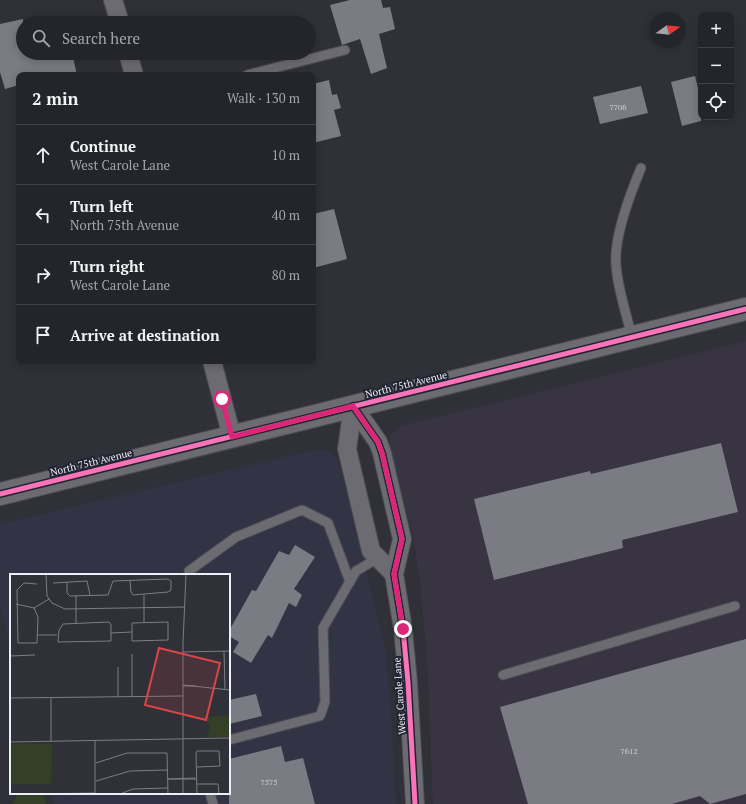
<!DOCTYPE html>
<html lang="en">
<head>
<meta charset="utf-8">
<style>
	:root { --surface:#24252a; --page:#303136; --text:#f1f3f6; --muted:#a3a5a8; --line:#414247 }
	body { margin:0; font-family:"PT Serif",serif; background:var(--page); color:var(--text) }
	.controls { position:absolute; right:12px; top:12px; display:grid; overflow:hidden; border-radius:8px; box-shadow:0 2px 10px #0003 }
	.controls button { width:36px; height:36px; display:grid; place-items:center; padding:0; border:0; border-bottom:1px solid var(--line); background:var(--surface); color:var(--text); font:20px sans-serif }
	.compass { position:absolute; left:650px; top:12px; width:36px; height:36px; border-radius:50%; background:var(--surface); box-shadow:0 2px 10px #0003; rotate:76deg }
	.stop { position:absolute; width:12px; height:12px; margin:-9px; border:3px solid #db2777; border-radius:50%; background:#fff }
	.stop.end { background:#db2777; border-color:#fff; box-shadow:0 1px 4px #0008 }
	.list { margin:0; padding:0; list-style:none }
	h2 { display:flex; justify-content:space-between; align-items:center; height:52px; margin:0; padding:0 16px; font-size:17px }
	h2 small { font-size:13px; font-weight:400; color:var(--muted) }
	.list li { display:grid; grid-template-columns:26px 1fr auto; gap:12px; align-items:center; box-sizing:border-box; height:60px; padding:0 16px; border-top:1px solid var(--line) }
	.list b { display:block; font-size:15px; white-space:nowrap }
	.list p { margin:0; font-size:13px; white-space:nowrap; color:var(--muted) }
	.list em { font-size:13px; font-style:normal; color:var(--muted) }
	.icon { flex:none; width:22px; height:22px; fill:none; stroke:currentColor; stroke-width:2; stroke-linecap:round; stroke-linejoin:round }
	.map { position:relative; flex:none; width:746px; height:804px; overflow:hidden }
	.search { position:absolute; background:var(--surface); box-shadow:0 2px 10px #0003; left:16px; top:16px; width:300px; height:44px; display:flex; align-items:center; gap:10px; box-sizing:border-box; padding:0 14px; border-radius:22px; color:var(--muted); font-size:15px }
	.panel { position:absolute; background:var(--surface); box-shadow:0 2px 10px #0003; left:16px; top:72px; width:300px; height:292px; border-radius:8px }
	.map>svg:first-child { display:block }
	.commercial { fill:#383442 }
	.built { fill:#323345 }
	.green { fill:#333f26 }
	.building { fill:#7b7c83 }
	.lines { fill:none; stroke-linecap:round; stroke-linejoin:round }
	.lane-casing { stroke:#4c4c53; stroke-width:11 }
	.street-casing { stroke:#4c4c53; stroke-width:20 }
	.secondary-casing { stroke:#4c4c53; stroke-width:24 }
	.lane { stroke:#6b6b71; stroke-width:9 }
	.street { stroke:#6b6b71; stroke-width:18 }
	.secondary { stroke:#6b6b71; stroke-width:22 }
	.cycleway-casing { stroke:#232432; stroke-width:8 }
	.cycleway { stroke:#fb73b8; stroke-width:5 }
	.route { stroke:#db2777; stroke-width:5 }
	.labels { text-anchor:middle; stroke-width:4; stroke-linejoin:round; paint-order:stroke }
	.number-label { font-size:8px; fill:#d0d2db }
	.street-label { font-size:10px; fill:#edeef8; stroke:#232432 }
	.inset-road { fill:none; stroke:#7c7d85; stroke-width:1 }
	.view { fill:#d94647; fill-opacity:0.15; stroke:#d94647; stroke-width:2 }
	.inset-edge { fill:none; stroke:#edeef8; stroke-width:2 }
</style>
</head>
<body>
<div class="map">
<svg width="746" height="804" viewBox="0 0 746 804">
	<rect width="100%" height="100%" fill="#303138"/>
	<polygon class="commercial" points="746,341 746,804 433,804 427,658 420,580 413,536 391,456 389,443 392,433 401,426"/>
	<polygon class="built" points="319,449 329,451 337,459 343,479 385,649 390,694 396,804 54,804 51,793 229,793 229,575 11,575 11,649 0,609 0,524"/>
	<polygon class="green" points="19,793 43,793 46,804 12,804"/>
	<g class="building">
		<polygon points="350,0 381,0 383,8 390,7 395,29 379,34 387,68 371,74 360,39 342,45 330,5"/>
		<polygon points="23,19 23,53 72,53 77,75 19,75 19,85 5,89 0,72 0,24"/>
		<polygon points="695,76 701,100 701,121 682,126 671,82"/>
		<polygon points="329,80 332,95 337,94 341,108 334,110 341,136 313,143 313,84"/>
		<polygon points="641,86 648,113 600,124 593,97"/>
		<polygon points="334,209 347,259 313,268 313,214"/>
		<polygon points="721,443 738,512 622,540 623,548 494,580 474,499 590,471 591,474"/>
		<polygon points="295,545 315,557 294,589 302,595 296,607 289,603 272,638 268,635 251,663 233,652 239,642 229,636 229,631 252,590 256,591 279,551 289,555"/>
		<polygon points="746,639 746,794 710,804 700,796 672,804 528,804 500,707"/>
		<polygon points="256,694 262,716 229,724 229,700"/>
		<polygon points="281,746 285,762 303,758 315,804 229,804 229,759"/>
	</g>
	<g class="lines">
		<defs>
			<g id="lane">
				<polyline points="247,75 345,50"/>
				<path d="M632 337C626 313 614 276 616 253 618 227 631 192 641 168"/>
				<polyline points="189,571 236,537 302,510 328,523 350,582"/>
				<polyline points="503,675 735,606"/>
				<polyline points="229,740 320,716 325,702 323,628 356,571 378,558"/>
				<polyline points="210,793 213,804"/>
			</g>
			<g id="street">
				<polyline points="113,0 120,23"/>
				<polyline points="128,53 134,75"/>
				<polyline points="212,361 232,437"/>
				<polyline points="353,406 378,442 382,453 402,539 394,574 403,629 408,682 415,804"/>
				<polyline points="353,406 347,449 371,551 394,574"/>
			</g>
			<polyline id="secondary" points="0,494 746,309"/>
		</defs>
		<use href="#lane" class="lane-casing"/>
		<use href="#street" class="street-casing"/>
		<use href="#secondary" class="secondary-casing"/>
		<use href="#lane" class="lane"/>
		<use href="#street" class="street"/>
		<use href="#secondary" class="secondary"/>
		<defs>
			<g id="cycleway">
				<polyline points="353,406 378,442 382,453 402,539 394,574 403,629 408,682 415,804"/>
				<polyline points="0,494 746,309"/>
			</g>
		</defs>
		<use href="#cycleway" class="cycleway-casing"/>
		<use href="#cycleway" class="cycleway"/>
	</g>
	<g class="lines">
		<polyline class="route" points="222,399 232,437 353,406 378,442 382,453 402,539 394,574 403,629"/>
	</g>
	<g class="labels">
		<g class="number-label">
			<text x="618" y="110">7706</text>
			<text x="629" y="754">7612</text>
			<text x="269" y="785">7575</text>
		</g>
		<g class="street-label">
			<text transform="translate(406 384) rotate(-14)" y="4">North 75th Avenue</text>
			<text transform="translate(91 462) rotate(-14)" y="4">North 75th Avenue</text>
			<text transform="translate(399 696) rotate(-94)" y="4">West Carole Lane</text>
		</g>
	</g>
	<g transform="translate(10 574)">
		<rect width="220" height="220" fill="#303138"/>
		<path d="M220 142V163H197L200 152 194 143ZM0 170H42L41 210H0Z" fill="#333f26"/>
		<path class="inset-road" d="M36 0 37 22 42 29 55 35 174 33M57 8V19L60 22 98 21 103 7 158 5 161 7V16L158 18 123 21 121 18 120 7M43 9 77 7 80 21M134 21V48M66 22V49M6 30 24 34M24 34 28 43 27 69H8L7 16 14 9 27 10M24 34 39 25M99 48 101 51V67L48 68 49 56 53 50ZM158 48V66L122 67V49ZM101 59 122 58M28 61H47M214 77 215 116M173 78 220 77M0 82 25 81M173 111 220 116M173 112H186M108 123V93M122 123V80M0 124 173 122M41 124V168M0 168 220 164M86 189 117 179H157L158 220M187 193 210 192 209 177H187L186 179 187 220M158 205H187M158 205 185 204M86 207 120 197 157 196M187 210H208L209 220M16 220 85 219M85 220V167M110 220 123 215 158 214M173 220V69L176 0"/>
		<path class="view" d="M149 74 210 89 196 146 135 131Z"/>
		<rect width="220" height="220" class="inset-edge"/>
	</g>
</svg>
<div class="controls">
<button>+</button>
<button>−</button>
<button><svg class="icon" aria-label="locate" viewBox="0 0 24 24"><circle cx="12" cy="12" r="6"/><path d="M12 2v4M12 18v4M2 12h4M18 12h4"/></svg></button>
</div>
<svg class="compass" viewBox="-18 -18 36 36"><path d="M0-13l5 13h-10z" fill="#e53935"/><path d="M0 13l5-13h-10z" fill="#a3a5a8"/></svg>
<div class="stop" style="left:222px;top:399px"></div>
<div class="stop end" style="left:403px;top:629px"></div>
<div class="search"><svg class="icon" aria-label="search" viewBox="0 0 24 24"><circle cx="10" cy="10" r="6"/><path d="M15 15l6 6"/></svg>Search here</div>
<section class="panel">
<h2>2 min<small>Walk · 130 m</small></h2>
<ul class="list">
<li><svg class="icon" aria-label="ahead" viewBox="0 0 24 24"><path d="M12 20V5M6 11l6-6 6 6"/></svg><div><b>Continue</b><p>West Carole Lane</p></div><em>10 m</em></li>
<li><svg class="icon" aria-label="left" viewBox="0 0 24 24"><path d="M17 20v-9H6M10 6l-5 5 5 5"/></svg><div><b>Turn left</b><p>North 75th Avenue</p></div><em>40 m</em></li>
<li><svg class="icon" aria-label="right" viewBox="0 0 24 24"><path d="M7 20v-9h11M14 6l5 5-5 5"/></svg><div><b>Turn right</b><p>West Carole Lane</p></div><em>80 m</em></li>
<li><svg class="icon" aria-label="arrive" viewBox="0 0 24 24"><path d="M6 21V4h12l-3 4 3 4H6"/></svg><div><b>Arrive at destination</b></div></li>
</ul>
</section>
</div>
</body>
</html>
